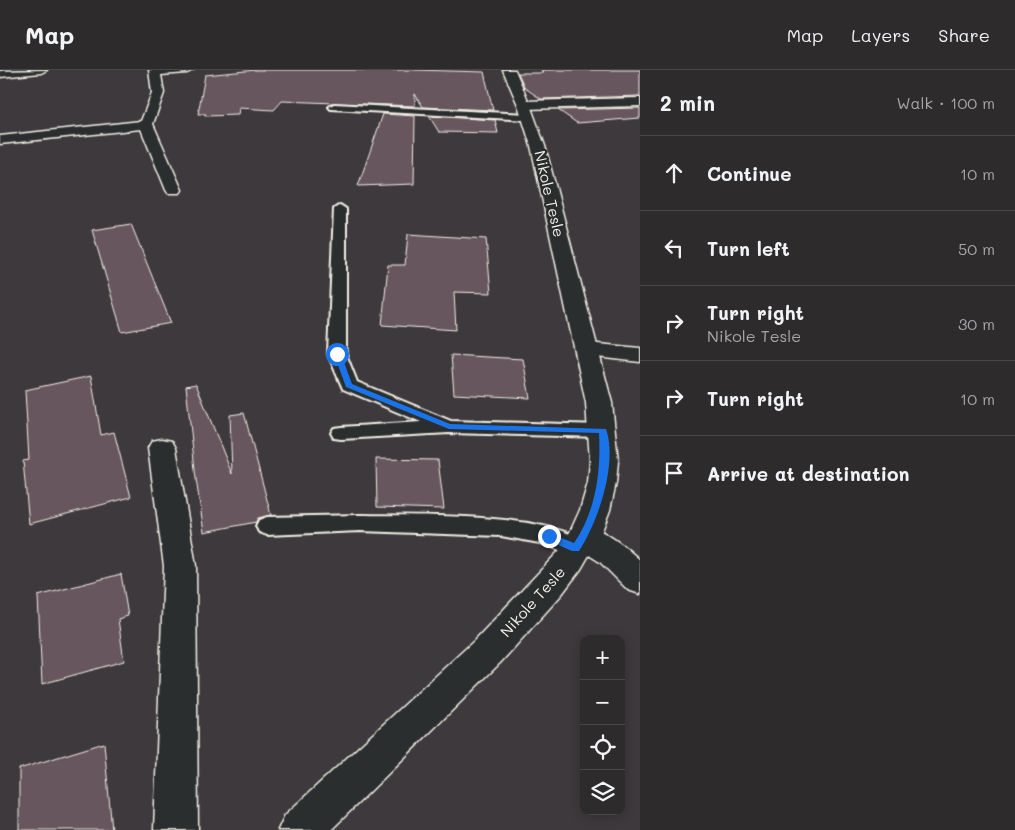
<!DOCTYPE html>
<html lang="en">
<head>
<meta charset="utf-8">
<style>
	:root { --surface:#2e2b2d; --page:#3a3739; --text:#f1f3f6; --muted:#a7a7aa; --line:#494749 }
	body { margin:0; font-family:Mali,sans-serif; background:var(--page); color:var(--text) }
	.controls { position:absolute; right:15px; bottom:15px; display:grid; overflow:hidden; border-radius:10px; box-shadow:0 2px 12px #0003 }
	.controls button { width:45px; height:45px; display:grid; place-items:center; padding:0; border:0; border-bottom:1px solid var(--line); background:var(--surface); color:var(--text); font:25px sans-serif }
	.stop { position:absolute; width:15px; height:15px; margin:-11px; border:4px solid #1a73e8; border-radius:50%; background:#fff }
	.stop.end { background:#1a73e8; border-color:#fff; box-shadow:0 1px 5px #0008 }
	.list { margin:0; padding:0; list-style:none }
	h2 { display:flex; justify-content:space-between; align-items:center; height:65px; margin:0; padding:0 20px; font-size:21px }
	h2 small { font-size:16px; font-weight:400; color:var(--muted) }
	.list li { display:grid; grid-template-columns:32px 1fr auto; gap:15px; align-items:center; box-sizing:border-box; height:75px; padding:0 20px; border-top:1px solid var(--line) }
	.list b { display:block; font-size:19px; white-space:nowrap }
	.list p { margin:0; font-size:16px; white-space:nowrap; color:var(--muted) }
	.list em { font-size:16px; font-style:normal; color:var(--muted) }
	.icon { flex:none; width:28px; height:28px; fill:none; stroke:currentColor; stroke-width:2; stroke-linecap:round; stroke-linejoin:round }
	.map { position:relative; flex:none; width:640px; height:760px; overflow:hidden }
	header { display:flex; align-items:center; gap:30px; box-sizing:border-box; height:70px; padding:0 25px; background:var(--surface); border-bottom:1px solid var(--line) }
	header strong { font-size:24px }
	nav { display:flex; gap:28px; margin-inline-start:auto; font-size:18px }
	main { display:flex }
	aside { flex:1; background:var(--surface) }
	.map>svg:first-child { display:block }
	.building { fill:#68565e; stroke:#f4f1e8 }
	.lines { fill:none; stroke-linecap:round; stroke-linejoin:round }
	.service-casing { stroke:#f4f1e8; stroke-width:4 }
	.minor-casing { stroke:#f4f1e8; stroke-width:3 }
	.tertiary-casing { stroke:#f4f1e8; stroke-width:3 }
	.service { fill:#2a2d2e; fill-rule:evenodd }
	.minor { fill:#2a2d2e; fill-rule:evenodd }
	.tertiary { fill:#2a2d2e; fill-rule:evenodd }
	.route { fill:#1a73e8 }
	.labels { text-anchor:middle; stroke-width:4.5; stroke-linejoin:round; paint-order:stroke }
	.street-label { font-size:15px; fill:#f4f1e8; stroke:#2a2d2e }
</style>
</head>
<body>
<header>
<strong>Map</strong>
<nav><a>Map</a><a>Layers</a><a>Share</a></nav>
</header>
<main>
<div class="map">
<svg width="640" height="760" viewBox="0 0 640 760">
	<rect width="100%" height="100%" fill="#3d393c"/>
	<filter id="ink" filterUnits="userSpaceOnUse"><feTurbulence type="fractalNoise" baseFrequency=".02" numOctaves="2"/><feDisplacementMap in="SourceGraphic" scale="10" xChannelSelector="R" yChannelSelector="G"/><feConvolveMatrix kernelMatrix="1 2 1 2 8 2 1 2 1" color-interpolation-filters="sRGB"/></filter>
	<g filter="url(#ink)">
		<g class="building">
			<polygon points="256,0 415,0 484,2 493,40 423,37 415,24 415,36 282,31 274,40 239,38 238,45 205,46 206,44 198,44 205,5"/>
			<polygon points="541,0 640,0 640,26 541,29 525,18 518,3 543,3"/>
			<polygon points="640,38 640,48 577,53 558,40"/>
			<polygon points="383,44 415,46 414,114 358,116"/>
			<polygon points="429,46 495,50 498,63 439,62"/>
			<polygon points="131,154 171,253 122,262 92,160"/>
			<polygon points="408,164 486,169 491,223 454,222 456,260 382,255 388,195 405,195"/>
			<polygon points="451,285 523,289 530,328 454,324"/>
			<polygon points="91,306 101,365 114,362 131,427 29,454 23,391 29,390 25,320"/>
			<polygon points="196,314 232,404 230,345 244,343 271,445 258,448 256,452 204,462 196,409 186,316"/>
			<polygon points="376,389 438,390 444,439 377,437"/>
			<polygon points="121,504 128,546 118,549 124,591 42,614 38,526"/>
			<polygon points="104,673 112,760 19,760 19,699"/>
		</g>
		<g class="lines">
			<defs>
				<g id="service">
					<polygon points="334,34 528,44 533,47 528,50 331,39 329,37"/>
					<polygon points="340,135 346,139 346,284 357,312 451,351 603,355 610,356 613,361 610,366 603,367 449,363 341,369 334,368 331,363 334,358 341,357 421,352 343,319 328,284 334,139"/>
					<path d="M360 445C401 446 568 441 588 478L584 484 576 487 545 474 501 466 360 461 267 465 259 462 256 456 259 450 267 447Z"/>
				</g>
				<g id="minor">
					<polygon points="47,0 41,3 0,7 0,1"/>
					<polygon points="149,0 193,0 187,3 161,5 164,23 153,54 182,120 180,123 168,123 166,120 141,59 0,74 0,66 141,51 152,23"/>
					<polygon points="640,28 640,36 524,39 518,35 524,31"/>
					<polygon points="587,273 640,278 640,292 579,285 575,280 579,275"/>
					<polygon points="162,369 172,371 176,378 196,496 198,760 154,760 164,496 148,378 152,371"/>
					<path d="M584 454C606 461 623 475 640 490V524L628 520 600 492 573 475 568 466 573 457Z"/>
				</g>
				<polygon id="tertiary" points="503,0 515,0 530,35 545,76 612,333 618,391 616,413 610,440 600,466 581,499 562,524 501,592 331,760 278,760 285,745 475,570 559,481 570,462 580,440 588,413 590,391 586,333 531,76 518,35"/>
			</defs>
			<use href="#service" class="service-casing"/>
			<use href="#minor" class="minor-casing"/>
			<use href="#tertiary" class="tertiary-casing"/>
			<use href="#service" class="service"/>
			<use href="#minor" class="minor"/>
			<use href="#tertiary" class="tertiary"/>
		</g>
	</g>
	<path class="route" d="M337 282 341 284 352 314 450 354 606 359C618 393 598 452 579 481H572L545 469 544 466 549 463 574 473C596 441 601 402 599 363L449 359 346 317 334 284Z"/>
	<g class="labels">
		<g class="street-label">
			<text transform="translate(549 124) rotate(77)" y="5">Nikole Tesle</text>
			<text transform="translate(533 532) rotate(-48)" y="5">Nikole Tesle</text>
		</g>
	</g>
</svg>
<div class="controls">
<button>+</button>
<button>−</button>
<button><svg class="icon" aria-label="locate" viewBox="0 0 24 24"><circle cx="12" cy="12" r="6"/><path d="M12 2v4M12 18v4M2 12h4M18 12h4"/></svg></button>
<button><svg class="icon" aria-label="layers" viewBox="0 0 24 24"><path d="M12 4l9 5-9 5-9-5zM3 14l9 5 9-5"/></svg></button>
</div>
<div class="stop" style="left:337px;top:284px"></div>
<div class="stop end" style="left:549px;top:466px"></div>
</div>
<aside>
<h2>2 min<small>Walk · 100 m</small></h2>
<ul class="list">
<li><svg class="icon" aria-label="ahead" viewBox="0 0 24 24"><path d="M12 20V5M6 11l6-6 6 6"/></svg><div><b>Continue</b></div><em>10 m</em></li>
<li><svg class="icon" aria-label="left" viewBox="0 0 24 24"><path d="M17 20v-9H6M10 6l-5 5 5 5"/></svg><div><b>Turn left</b></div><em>50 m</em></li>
<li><svg class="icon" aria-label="right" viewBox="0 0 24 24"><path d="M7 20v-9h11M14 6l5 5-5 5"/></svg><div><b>Turn right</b><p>Nikole Tesle</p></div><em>30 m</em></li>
<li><svg class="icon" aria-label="right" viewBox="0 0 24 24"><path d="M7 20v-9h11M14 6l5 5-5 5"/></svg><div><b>Turn right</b></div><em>10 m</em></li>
<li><svg class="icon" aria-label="arrive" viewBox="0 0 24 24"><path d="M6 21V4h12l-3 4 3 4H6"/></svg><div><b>Arrive at destination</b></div></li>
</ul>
</aside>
</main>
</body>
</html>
